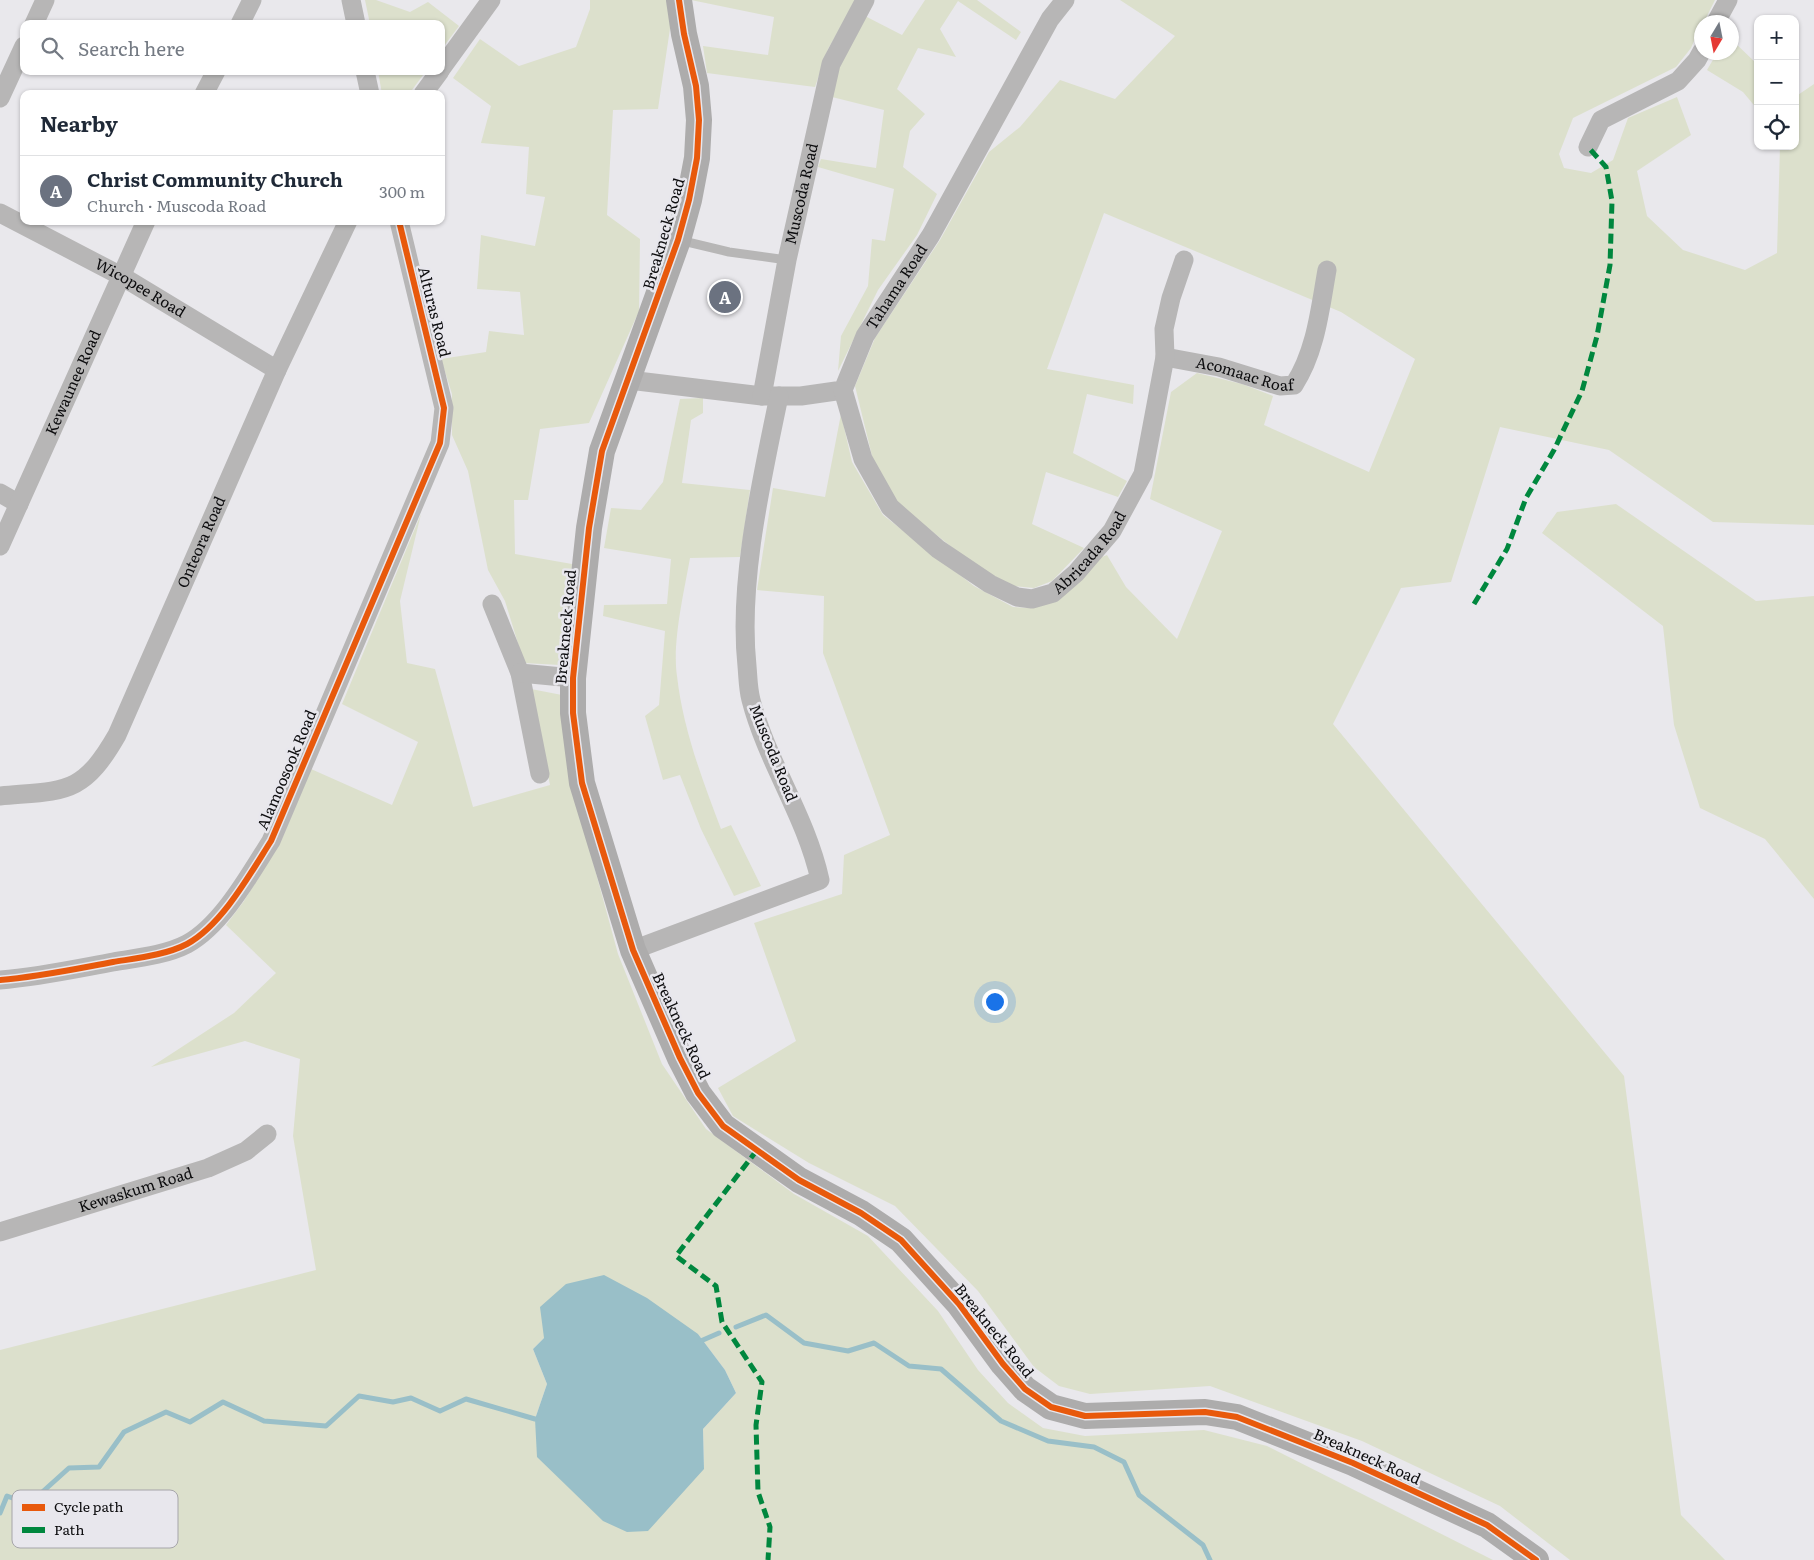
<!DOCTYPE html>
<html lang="en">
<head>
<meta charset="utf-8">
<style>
	:root { --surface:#fff; --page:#f6f6f7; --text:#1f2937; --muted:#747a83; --line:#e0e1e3; --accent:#b45309 }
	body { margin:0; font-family:Literata,serif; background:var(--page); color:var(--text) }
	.controls { position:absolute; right:15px; top:15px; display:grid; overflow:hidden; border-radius:10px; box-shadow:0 1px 4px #0004 }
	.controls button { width:45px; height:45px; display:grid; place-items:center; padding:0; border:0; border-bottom:1px solid var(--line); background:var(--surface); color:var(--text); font:25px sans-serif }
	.compass { position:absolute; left:1694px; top:15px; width:45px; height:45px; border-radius:50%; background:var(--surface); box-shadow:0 1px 4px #0004; rotate:190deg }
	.you { position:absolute; left:994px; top:1001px; width:18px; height:18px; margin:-12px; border:4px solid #fff; border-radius:50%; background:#1a73e8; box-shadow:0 0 0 8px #1a73e833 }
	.badge { display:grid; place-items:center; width:32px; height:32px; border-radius:50%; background:var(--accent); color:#fff; font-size:16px; font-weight:700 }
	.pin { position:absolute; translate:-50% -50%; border:2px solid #fff; box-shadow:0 1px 5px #0006 }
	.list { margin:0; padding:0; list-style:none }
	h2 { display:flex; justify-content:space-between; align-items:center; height:65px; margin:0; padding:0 20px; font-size:21px }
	h2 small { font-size:16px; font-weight:400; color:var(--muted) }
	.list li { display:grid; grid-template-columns:32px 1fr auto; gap:15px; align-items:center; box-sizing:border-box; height:70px; padding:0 20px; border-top:1px solid var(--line) }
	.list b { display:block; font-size:19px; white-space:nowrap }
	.list p { margin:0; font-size:16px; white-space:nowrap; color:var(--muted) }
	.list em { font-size:16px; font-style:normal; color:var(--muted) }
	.icon { flex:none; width:28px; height:28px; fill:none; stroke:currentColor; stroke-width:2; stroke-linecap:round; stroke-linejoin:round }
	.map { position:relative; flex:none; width:1814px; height:1560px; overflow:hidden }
	.search { position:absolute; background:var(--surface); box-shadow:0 1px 4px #0004; left:20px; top:20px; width:425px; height:55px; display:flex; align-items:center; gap:12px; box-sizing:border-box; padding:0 18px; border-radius:10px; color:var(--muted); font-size:19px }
	.panel { position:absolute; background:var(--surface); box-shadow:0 1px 4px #0004; left:20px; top:90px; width:425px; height:135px; border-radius:10px }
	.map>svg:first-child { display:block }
	.green { fill:#dce0cc; fill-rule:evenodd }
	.water { fill:#99bfc8 }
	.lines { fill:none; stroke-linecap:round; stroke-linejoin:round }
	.stream { stroke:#99bfc8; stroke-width:5 }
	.lane { stroke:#b7b6b6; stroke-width:9 }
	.street { stroke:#b7b6b6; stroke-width:19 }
	.secondary { stroke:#adacac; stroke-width:26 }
	.quiet { stroke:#00873e; stroke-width:5; stroke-dasharray:10 5; stroke-linecap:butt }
	.cycleway-casing { stroke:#e8e7ed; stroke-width:9 }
	.cycleway { stroke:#e8590c; stroke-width:6 }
	.labels { text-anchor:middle; stroke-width:5; stroke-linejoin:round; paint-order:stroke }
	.street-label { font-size:15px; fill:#0c0c0e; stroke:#e8e7ed }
	.key { fill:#e8e7ed; stroke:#a6a5aa; stroke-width:1 }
	.key-label { font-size:14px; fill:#0c0c0e }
</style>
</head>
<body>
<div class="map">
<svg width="1814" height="1560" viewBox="0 0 1814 1560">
	<rect width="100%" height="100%" fill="#e9e8ec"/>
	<g class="green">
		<polygon points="365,0 376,0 410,12 428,2 459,26 441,50 441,24 370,24"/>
		<polygon points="590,0 666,0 671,22 658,109 613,110 607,215 640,239 639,311 589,423 540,429 528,500 514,500 515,554 572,564 560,665 524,663 505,601 488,570 468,471 452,435 452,394 441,359 486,352 489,331 524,335 520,292 477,289 481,235 535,246 545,197 526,194 529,147 481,143 491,106 453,78 480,39 519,66 576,47 590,9"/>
		<polygon points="691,0 856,0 828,49 815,87 707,73 703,46 768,55 774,17"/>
		<polygon points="925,0 977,0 1021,32 1016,40 958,1 940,29 956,57 918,48 897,89 925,114 910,131 903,167 937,194 917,235 878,290 838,371 841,336 868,286 872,239 885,241 894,189 818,167 821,159 876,168 884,110 832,97 839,68 865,16 902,35"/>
		<polygon points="1120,0 1715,0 1704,22 1702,22 1691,48 1676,67 1573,118 1559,154 1564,168 1591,173 1613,160 1628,118 1677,97 1691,135 1637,171 1647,216 1683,250 1745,270 1777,253 1780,146 1795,146 1795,97 1814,84 1814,525 1713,522 1609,450 1500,427 1451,582 1401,588 1333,724 1624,1076 1681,1515 1725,1560 1570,1560 1500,1506 1362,1441 1210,1386 1090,1394 1059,1386 1034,1367 978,1291 895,1206 809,1163 733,1116 718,1088 796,1041 754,923 842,894 844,855 890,835 823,653 824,596 757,590 773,488 825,497 841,414 852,462 883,515 974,586 1013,607 1032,608 1097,559 1107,555 1126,587 1177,639 1222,531 1150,499 1171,392 1197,373 1242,384 1273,396 1264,425 1369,472 1415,359 1341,312 1104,213 1047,369 1134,385 1133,404 1087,394 1073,453 1127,481 1118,497 1046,472 1032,524 1084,548 1052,581 1034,588 1014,586 982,571 896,503 873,460 855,386 875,338 940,240 989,152 1020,127 1060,80 1115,99 1175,36"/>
		<polygon points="1732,40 1758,65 1758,110 1743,92 1707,70 1717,53 1732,52"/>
		<polygon points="378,71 426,71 409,94 382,94"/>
		<path d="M703 398V413L691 420 682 483 750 490 740 557 690 558C684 592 672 643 677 676 683 729 702 779 721 829L731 825 761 886 734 896 701 829 680 775 663 780 645 716 659 705 665 631 603 616 604 605 667 604 671 559 604 548 611 508 641 510 663 482 680 399Z"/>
		<polygon points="1616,504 1756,601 1814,596 1814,899 1765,839 1700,808 1674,725 1663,626 1542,533 1557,512"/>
		<path d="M421 514 400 601 407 663 435 669 473 807 550 785 531 689 562 695 572 785 618 954 662 1064 706 1129 794 1194 868 1236 938 1311 978 1370 1008 1403 1043 1428 1085 1436 1204 1430 1267 1446 1493 1560H0V1350L316 1270 293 1136 300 1059 245 1041 151 1067 234 1013 276 973 226 925 244 901 281 841 311 769 392 805 418 742 342 704ZM698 1334 725 1370 736 1393 703 1429 704 1469 535 1419 547 1384 533 1349 544 1338Z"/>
	</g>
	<polygon class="water" points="604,1275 647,1298 698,1334 725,1370 736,1393 703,1429 704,1469 648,1531 627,1532 603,1521 537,1457 535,1419 547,1384 533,1349 544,1338 540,1307 566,1284"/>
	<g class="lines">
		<g class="stream">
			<polyline points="736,1327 766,1315 804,1343 848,1351 874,1343 909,1366 941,1369 1001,1421 1048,1441 1094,1447 1124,1462 1139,1495 1203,1545 1210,1560"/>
			<polyline points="703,1340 719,1333"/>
			<polyline points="0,1513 7,1496 29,1504 69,1468 99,1467 124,1432 166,1412 190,1422 223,1402 264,1421 326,1426 359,1396 393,1402 411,1398 440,1411 466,1399 535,1419"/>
		</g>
		<polyline class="lane" points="679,240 729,252 787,260"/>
		<g class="street">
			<polyline points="351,0 356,24"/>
			<polyline points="1716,22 1728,0"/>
			<polyline points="34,24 45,0"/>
			<polyline points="240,24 252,0"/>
			<polyline points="441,69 491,0"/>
			<polyline points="365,71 370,94"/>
			<polyline points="204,94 216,71"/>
			<polyline points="423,94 440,71"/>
			<polyline points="0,98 24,46"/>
			<polyline points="1588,147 1601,120 1678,81 1697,60 1702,51"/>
			<path id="s1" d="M0 213 123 277 277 370"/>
			<path id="s2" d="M1165 357 1219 367 1280 386 1294 385C1316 351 1320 309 1327 270"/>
			<path id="s3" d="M629 380 762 396H801L843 390 865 336 931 235 1050 19 1065 0"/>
			<path id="s4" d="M843 390 863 459 890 507 938 549 990 584 1017 597 1032 599 1053 593 1076 573 1112 531 1143 474 1165 357 1164 329 1171 298 1184 260"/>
			<path id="s5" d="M762 396 787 260 831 64 865 0"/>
			<polyline points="0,493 19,504"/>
			<path id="s6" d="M0 546 146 221"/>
			<polyline points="492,604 520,673 540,774"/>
			<polyline points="520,673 573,678"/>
			<path id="s7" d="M0 796C65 790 82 796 117 735L277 370 348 221"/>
			<path d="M633 950 820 880C806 816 767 762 751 700 748 689 748 677 747 666 738 581 762 479 779 396"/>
			<path d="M0 980C38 977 75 969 113 962 137 958 166 955 187 944 222 925 250 874 271 841L440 443 444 408 399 221"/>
			<path id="s8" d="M0 1232 208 1168 246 1151 267 1134"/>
		</g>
		<polyline class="secondary" points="679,0 684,34 696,86 699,120 697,158 689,200 678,240 602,451 589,528 573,678 573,713 582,783 633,950 680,1058 698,1093 723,1126 799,1180 861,1213 901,1240 959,1304 1003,1364 1025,1389 1051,1407 1085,1416 1205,1412 1237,1417 1353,1463 1487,1525 1536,1560"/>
		<g class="quiet">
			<polyline points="1474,604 1507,549 1526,498 1554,450 1582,391 1597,336 1610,265 1612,201 1606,167 1588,147"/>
			<polyline points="757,1150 676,1256 716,1286 722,1322 762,1382 756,1425 758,1492 770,1527 768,1560"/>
		</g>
		<defs>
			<g id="cycleway">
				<polyline points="679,0 684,34 696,86 699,120 697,158 689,200 678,240 602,451 589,528 573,678 573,713 582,783 633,950 680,1058 698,1093 723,1126 799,1180 861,1213 901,1240 959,1304 1003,1364 1025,1389 1051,1407 1085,1416 1205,1412 1237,1417 1353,1463 1487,1525 1536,1560"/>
				<path d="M0 980C38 977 75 969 113 962 137 958 166 955 187 944 222 925 250 874 271 841L440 443 444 408 399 221"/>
			</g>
		</defs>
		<use href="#cycleway" class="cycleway-casing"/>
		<use href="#cycleway" class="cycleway"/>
	</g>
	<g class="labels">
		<g class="street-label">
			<text dy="5" stroke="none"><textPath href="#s5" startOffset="206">Muscoda Road</textPath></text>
			<text transform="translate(664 234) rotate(-74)" y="5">Breakneck Road</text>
			<text dy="5" stroke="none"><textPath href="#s3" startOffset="332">Tahama Road</textPath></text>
			<text dy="5" stroke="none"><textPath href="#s1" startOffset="159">Wicopee Road</textPath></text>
			<text transform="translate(434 312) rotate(76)" y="5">Alturas Road</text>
			<text dy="5" stroke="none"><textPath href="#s2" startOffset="82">Acomaac Roaf</textPath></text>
			<text dy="5" stroke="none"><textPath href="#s6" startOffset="179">Kewaunee Road</textPath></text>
			<text dy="5" stroke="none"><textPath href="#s7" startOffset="352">Onteora Road</textPath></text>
			<text dy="5" stroke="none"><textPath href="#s4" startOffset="375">Abricada Road</textPath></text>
			<text transform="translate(566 627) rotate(-85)" y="5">Breakneck Road</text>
			<text transform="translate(773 753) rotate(68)" y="5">Muscoda Road</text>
			<text transform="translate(287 770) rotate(-67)" y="5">Alamoosook Road</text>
			<text transform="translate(681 1026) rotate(65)" y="5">Breakneck Road</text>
			<text dy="5" stroke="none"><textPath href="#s8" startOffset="142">Kewaskum Road</textPath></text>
			<text transform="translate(994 1331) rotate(51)" y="5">Breakneck Road</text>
			<text transform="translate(1367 1457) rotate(24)" y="5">Breakneck Road</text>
		</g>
	</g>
	<rect x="12" y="1490" width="166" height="58" rx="8" class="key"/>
	<rect x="22" y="1504" width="23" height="7" fill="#e8590c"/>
	<rect x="22" y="1527" width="23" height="6" fill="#00873e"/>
	<g class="key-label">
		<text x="54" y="1512">Cycle path</text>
		<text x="54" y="1535">Path</text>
	</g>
</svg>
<div class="controls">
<button>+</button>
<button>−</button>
<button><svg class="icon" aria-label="locate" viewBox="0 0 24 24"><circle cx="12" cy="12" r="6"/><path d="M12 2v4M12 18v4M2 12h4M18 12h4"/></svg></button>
</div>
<svg class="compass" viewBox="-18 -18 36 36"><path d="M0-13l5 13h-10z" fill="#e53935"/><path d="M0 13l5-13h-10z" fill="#747a83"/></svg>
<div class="you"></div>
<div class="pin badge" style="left:725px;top:297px;background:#6b7280">A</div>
<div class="search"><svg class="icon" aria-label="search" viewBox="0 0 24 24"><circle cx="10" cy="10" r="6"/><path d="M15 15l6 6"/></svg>Search here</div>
<section class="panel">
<h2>Nearby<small></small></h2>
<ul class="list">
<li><span class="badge" style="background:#6b7280">A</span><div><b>Christ Community Church</b><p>Church · Muscoda Road</p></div><em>300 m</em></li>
</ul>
</section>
</div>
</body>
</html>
